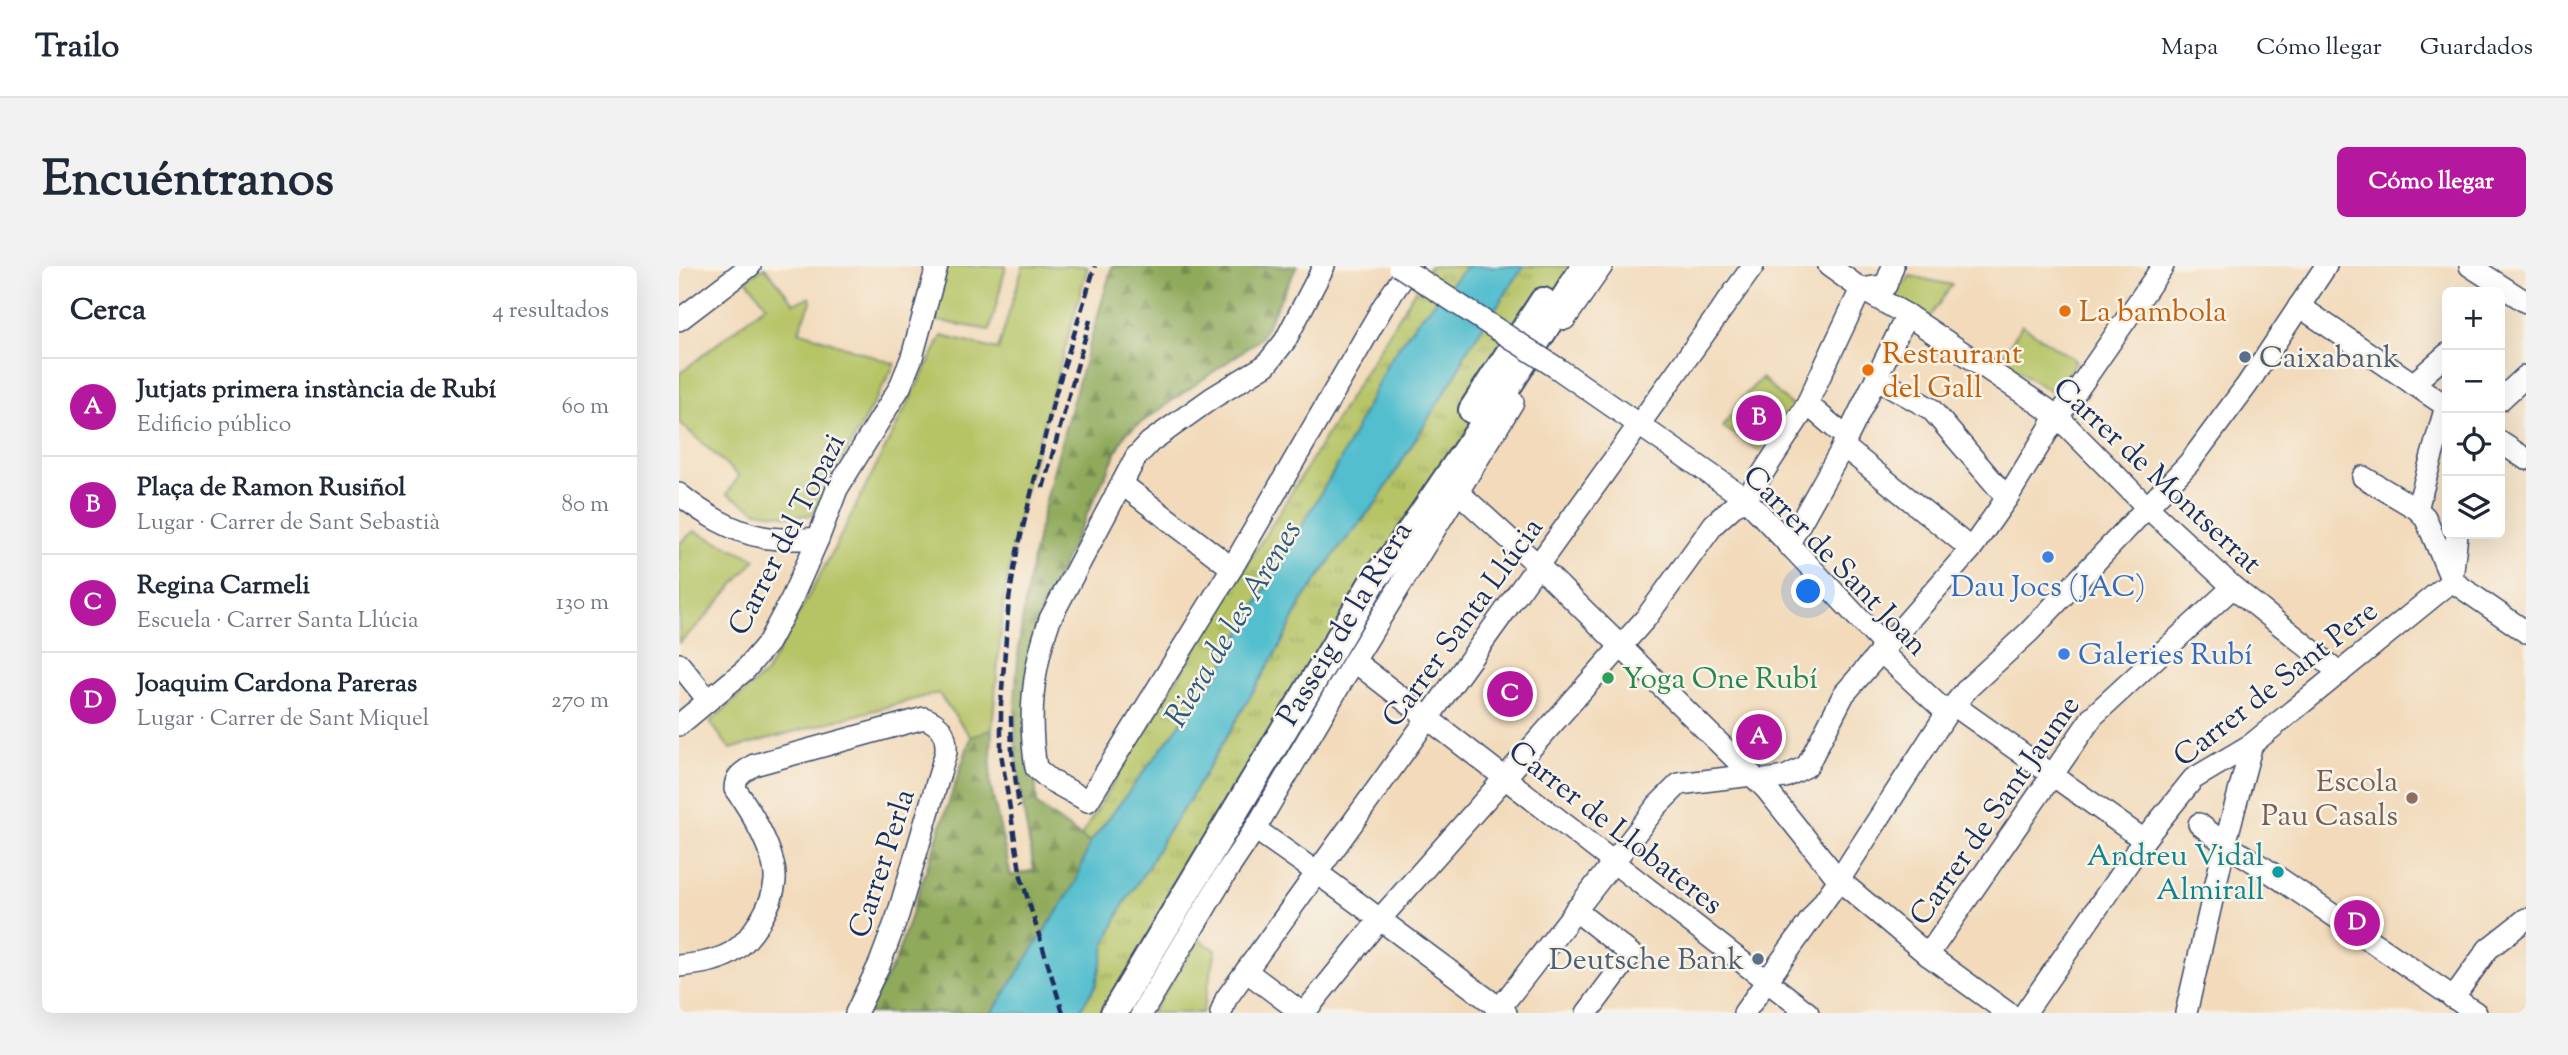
<!DOCTYPE html>
<html lang="es">
<head>
<meta charset="utf-8">
<style>
	:root { --surface:#fff; --page:#f2f2f3; --text:#1f2937; --muted:#747a83; --line:#e0e1e3; --accent:#b5179e }
	body { margin:0; font-family:"Sorts Mill Goudy",serif; background:var(--page); color:var(--text) }
	.controls { position:absolute; right:21px; top:21px; display:grid; overflow:hidden; border-radius:10px; box-shadow:0 7px 28px #0002 }
	.controls button { width:63px; height:63px; display:grid; place-items:center; padding:0; border:0; border-bottom:2px solid var(--line); background:var(--surface); color:var(--text); font:35px sans-serif }
	.you { position:absolute; left:1130px; top:326px; width:24px; height:24px; margin:-18px; border:5px solid #fff; border-radius:50%; background:#1a73e8; box-shadow:0 0 0 10px #1a73e833 }
	.badge { display:grid; place-items:center; width:46px; height:46px; border-radius:50%; background:var(--accent); color:#fff; font-size:23px; font-weight:700 }
	.pin { position:absolute; translate:-50% -50%; border:4px solid #fff; box-shadow:0 2px 7px #0006 }
	.list { margin:0; padding:0; list-style:none }
	h2 { display:flex; justify-content:space-between; align-items:center; height:91px; margin:0; padding:0 28px; font-size:30px }
	h2 small { font-size:23px; font-weight:400; color:var(--muted) }
	.list li { display:grid; grid-template-columns:46px 1fr auto; gap:21px; align-items:center; box-sizing:border-box; height:98px; padding:0 28px; border-top:2px solid var(--line) }
	.list b { display:block; font-size:26px; white-space:nowrap }
	.list p { margin:0; font-size:23px; white-space:nowrap; color:var(--muted) }
	.list em { font-size:23px; font-style:normal; color:var(--muted) }
	.icon { flex:none; width:38px; height:38px; fill:none; stroke:currentColor; stroke-width:2; stroke-linecap:round; stroke-linejoin:round }
	.map { position:relative; flex:none; width:1847px; height:747px; overflow:hidden; border-radius:10px }
	header { display:flex; align-items:center; gap:42px; box-sizing:border-box; height:98px; padding:0 35px; background:var(--surface); border-bottom:2px solid var(--line) }
	header strong { font-size:33px }
	nav { display:flex; gap:38px; margin-inline-start:auto; font-size:24px }
	.intro { display:flex; align-items:center; justify-content:space-between; box-sizing:border-box; height:168px; padding:0 42px }
	h1 { margin:0; font-size:49px }
	.button { padding:18px 32px; border-radius:10px; background:var(--accent); color:#fff; font-size:24px; font-weight:700 }
	main { display:flex; gap:42px; padding:0 42px }
	aside { flex:1; background:var(--surface); border-radius:10px; box-shadow:0 7px 28px #0002 }
	.map>svg:first-child { display:block }
	.grass { fill:url(#grass-tufts); stroke:#687a62; stroke-width:2 }
	.forest { fill:url(#forest-firs); stroke:#566c5c; stroke-width:2 }
	.park { fill:#b6c466; stroke:#687a62; stroke-width:2 }
	.water { fill:#53bece; stroke:#377696; stroke-width:2 }
	.lines { fill:none; stroke-linecap:round; stroke-linejoin:round }
	.minor-casing { stroke:#3b496c; stroke-width:24 }
	.major-casing { stroke:#3b496c; stroke-width:30 }
	.minor { stroke:#fff; stroke-width:21 }
	.major { stroke:#fff; stroke-width:26 }
	.rail { stroke:#1b2f5e; stroke-width:4.5; stroke-dasharray:10 5; stroke-linecap:butt }
	.minor-bridge-casing { stroke:#3b496c; stroke-width:24; stroke-linecap:butt }
	.minor-bridge { stroke:#fff; stroke-width:21 }
	.food-dot { fill:#e8710a; stroke:#f7f3e8; stroke-width:2.5 }
	.service-dot { fill:#5c6f8a; stroke:#f7f3e8; stroke-width:2.5 }
	.shop-dot { fill:#3f7fe0; stroke:#f7f3e8; stroke-width:2.5 }
	.leisure-dot { fill:#2e9e5b; stroke:#f7f3e8; stroke-width:2.5 }
	.education-dot { fill:#8d6e63; stroke:#f7f3e8; stroke-width:2.5 }
	.culture-dot { fill:#0f9aa8; stroke:#f7f3e8; stroke-width:2.5 }
	.labels { text-anchor:middle; stroke-width:5; stroke-linejoin:round; paint-order:stroke }
	.food-label { font-size:30px; fill:#c56008; stroke:#f7f3e8; text-anchor:start }
	.service-label { font-size:30px; fill:#4e5e75; stroke:#f7f3e8; text-anchor:start }
	.street-label { font-size:30px; fill:#1b2f5e; stroke:#f7f3e8 }
	.shop-label { font-size:30px; fill:#366cbe; stroke:#f7f3e8 }
	.leisure-label { font-size:30px; fill:#27864d; stroke:#f7f3e8; text-anchor:start }
	.education-label { font-size:30px; fill:#785e54; stroke:#f7f3e8; text-anchor:end }
	.culture-label { font-size:30px; fill:#0d838f; stroke:#f7f3e8; text-anchor:end }
	.water-label { font-size:32px; font-style:italic; fill:#2c5a80; stroke:#f7f3e8 }
</style>
</head>
<body>
<header>
<strong>Trailo</strong>
<nav><a>Mapa</a><a>Cómo llegar</a><a>Guardados</a></nav>
</header>
<div class="intro"><h1>Encuéntranos</h1><a class="button">Cómo llegar</a></div>
<main>
<aside>
<h2>Cerca<small>4 resultados</small></h2>
<ul class="list">
<li><span class="badge">A</span><div><b>Jutjats primera instància de Rubí</b><p>Edificio público</p></div><em>60 m</em></li>
<li><span class="badge">B</span><div><b>Plaça de Ramon Rusiñol</b><p>Lugar · Carrer de Sant Sebastià</p></div><em>80 m</em></li>
<li><span class="badge">C</span><div><b>Regina Carmeli</b><p>Escuela · Carrer Santa Llúcia</p></div><em>130 m</em></li>
<li><span class="badge">D</span><div><b>Joaquim Cardona Pareras</b><p>Lugar · Carrer de Sant Miquel</p></div><em>270 m</em></li>
</ul>
</aside>
<div class="map">
<svg width="1847" height="747" viewBox="0 0 1847 747">
	<defs>
		<pattern id="grass-tufts" width="24" height="20" patternUnits="userSpaceOnUse" patternTransform="scale(1.75)"><rect width="24" height="20" fill="#b6c466"/><path d="M3 7l-1-3M5 7V3M7 7l1-3M15 17l-1-3M17 17v-4M19 17l1-3" fill="none" stroke="#93a057"/></pattern>
		<pattern id="forest-firs" width="22" height="20" patternUnits="userSpaceOnUse" patternTransform="scale(1.75)"><rect width="22" height="20" fill="#90aa5b"/><path d="M5 1l3.5 6h-7zM16 11l3.5 6h-7z" fill="#758b4e"/></pattern>
	</defs>
	<rect width="100%" height="100%" fill="#f7f3e8"/>
	<filter id="ink" filterUnits="userSpaceOnUse"><feTurbulence type="fractalNoise" baseFrequency=".0143" numOctaves="2"/><feDisplacementMap in="SourceGraphic" scale="14" xChannelSelector="R" yChannelSelector="G"/><feConvolveMatrix kernelMatrix="1 2 1 2 8 2 1 2 1" color-interpolation-filters="sRGB"/></filter>
	<filter id="wash" filterUnits="userSpaceOnUse"><feTurbulence type="fractalNoise" baseFrequency=".00686" numOctaves="4" result="noise"/><feDisplacementMap in="SourceGraphic" scale="28" xChannelSelector="R" yChannelSelector="G"/><feGaussianBlur stdDeviation="1.57" result="paint"/><feColorMatrix in="noise" values="0 0 0 0 0 0 0 0 0 0 0 0 0 0 0 0 0 1.4 0 .05"/><feComposite in="paint" operator="in"/></filter>
	<g filter="url(#wash)">
		<rect width="100%" height="100%" fill="#f2daba"/>
		<g class="grass">
			<polygon points="751,0 788,0 736,58 709,97 662,193 595,307 539,408 411,577 402,570"/>
			<polygon points="845,0 918,0 448,747 399,747 417,719 427,676 443,641 470,599 486,570 512,531 601,380 624,334 657,286 697,237 778,106 787,86"/>
		</g>
		<path class="forest" d="M433 0H618L581 73 446 168 361 347 348 396 358 539 411 577 396 618 313 747H186L216 696 292 471 313 463 311 518 332 610 355 604C347 556 336 505 336 456 335 305 393 145 433 0Z"/>
		<g class="park">
			<polygon points="268,0 327,0 311,64 253,54"/>
			<polygon points="344,0 409,0 344,232 325,329 313,463 292,471 259,427 51,483 31,456 87,407 151,291 263,70 319,84"/>
			<polygon points="86,1 115,37 131,31 132,36 120,65 216,98 133,249 111,250 78,245 48,228 60,210 0,156 0,108 87,39 67,13"/>
			<polygon points="1231,10 1273,19 1247,56 1214,33"/>
			<polygon points="1343,59 1397,95 1375,128 1322,93"/>
			<polygon points="1083,112 1115,142 1106,159 1080,185 1044,161 1062,133"/>
			<polygon points="15,265 77,293 24,354 0,377 0,278"/>
			<polygon points="520,674 537,684 523,747 472,747"/>
		</g>
		<polygon class="water" points="788,0 845,0 787,86 778,106 697,237 657,286 624,334 601,380 512,531 486,570 470,599 443,641 427,676 417,719 399,747 313,747 396,618 411,577 539,408 595,307 662,193 709,97 736,58"/>
	</g>
	<g filter="url(#ink)">
		<g class="lines">
			<defs>
				<g id="minor">
					<path d="M645 0 606 75 587 99 533 132 471 176 457 191 371 353C354 400 349 452 357 502L371 514 409 535 553 302 705 39 732 0"/>
					<polyline points="1150,0 1182,23 1228,49 1378,150 1467,240 1554,321 1661,407"/>
					<polyline points="1791,0 1847,36"/>
					<polyline points="1182,23 1207,19 1214,0"/>
					<polyline points="1620,40 1767,140 1738,243"/>
					<polyline points="886,53 923,0"/>
					<polyline points="0,54 71,0"/>
					<polyline points="881,104 1067,233 1204,378 1201,385"/>
					<polyline points="1197,112 1252,143 1328,232"/>
					<polyline points="1734,118 1768,88"/>
					<polyline points="1821,134 1847,110"/>
					<polyline points="1128,138 1168,172"/>
					<polyline points="1821,176 1847,193"/>
					<polyline points="1164,180 1292,283"/>
					<polyline points="1684,211 1738,243 1746,251 1773,315"/>
					<polyline points="443,218 553,302"/>
					<polyline points="779,226 860,300 1087,523 1160,614 1249,689 1329,747"/>
					<path d="M0 228C23 247 54 266 84 271 101 275 122 272 139 273"/>
					<polyline points="1109,279 1160,188 1228,49"/>
					<polyline points="1773,313 1778,268"/>
					<polyline points="1773,315 1847,366"/>
					<polyline points="1201,385 1268,447"/>
					<polyline points="675,395 1129,747"/>
					<polyline points="0,398 29,434"/>
					<polyline points="1276,440 1465,574"/>
					<polyline points="0,459 66,404 89,377 112,334 139,273 158,223 221,121 233,91 258,0"/>
					<polyline points="1079,515 1106,511 1128,500 1165,428 1292,283 1328,232 1378,150 1388,139 1484,0"/>
					<polyline points="1520,558 1546,578 1585,602 1797,747"/>
					<polyline points="576,563 637,606 827,747"/>
					<polyline points="896,644 952,688 908,747"/>
					<polyline points="1249,689 1414,450 1554,321"/>
					<path d="M0 700C18 698 36 696 52 687 72 675 94 639 96 615 98 589 71 543 56 523 56 509 65 506 75 499L245 452C262 458 268 468 267 486L219 649 201 697 177 747"/>
					<polyline points="567,705 623,747"/>
					<polyline points="1774,732 1809,683 1847,653"/>
					<polyline points="463,747 548,605 576,563 675,395 834,136"/>
					<polyline points="542,747 547,733 1074,0"/>
					<polyline points="625,747 701,653 967,352 1035,258 1056,239 1067,233 1126,142 1182,23"/>
					<polyline points="817,747 978,540 1000,518 1073,509"/>
					<polyline points="1065,747 1160,614 1268,447 1290,421 1350,366 1510,197 1568,119 1647,0"/>
					<polyline points="1346,747 1465,574 1514,513 1573,478 1773,315"/>
					<polyline points="1507,747 1546,578 1573,478"/>
				</g>
				<g id="major">
					<polyline points="793,144 864,35"/>
					<polyline points="435,747 696,312 717,286 810,150 906,0"/>
				</g>
			</defs>
			<use href="#minor" class="minor-casing"/>
			<use href="#major" class="major-casing"/>
			<use href="#minor" class="minor"/>
			<use href="#major" class="major"/>
			<g class="rail">
				<polyline points="364,222 411,54"/>
				<polyline points="332,450 333,486 340,541"/>
				<polyline points="384,747 342,611 322,487 322,437 330,333 338,286 375,133 416,0"/>
			</g>
			<defs>
				<polyline id="minor-bridge" points="720,0 881,104"/>
			</defs>
			<use href="#minor-bridge" class="minor-bridge-casing"/>
			<use href="#minor-bridge" class="minor-bridge"/>
		</g>
	</g>
	<g class="food-dot">
		<circle cx="1386" cy="45" r="7"/>
		<circle cx="1189" cy="104" r="7"/>
	</g>
	<g class="service-dot">
		<circle cx="1566" cy="91" r="7"/>
		<circle cx="1079" cy="693" r="7"/>
	</g>
	<g class="shop-dot">
		<circle cx="1369" cy="291" r="7"/>
		<circle cx="1385" cy="388" r="7"/>
	</g>
	<circle class="leisure-dot" cx="929" cy="412" r="7"/>
	<circle class="education-dot" cx="1733" cy="532" r="7"/>
	<circle class="culture-dot" cx="1599" cy="606" r="7"/>
	<g class="labels">
		<g class="food-label">
			<text x="1400" y="55">La bambola</text>
			<text x="1203" y="97">Restaurant<tspan x="1203" dy="34">del Gall</tspan></text>
		</g>
		<g class="service-label">
			<text x="1580" y="101">Caixabank</text>
			<text x="1065" y="703" text-anchor="end">Deutsche Bank</text>
		</g>
		<g class="street-label">
			<text transform="translate(1479 209) rotate(43)" y="10">Carrer de Montserrat</text>
			<text transform="translate(107 268) rotate(-63)" y="10">Carrer del Topazi</text>
			<text transform="translate(1157 294) rotate(46)" y="10">Carrer de Sant Joan</text>
			<text transform="translate(783 356) rotate(-54)" y="10">Carrer Santa Llúcia</text>
			<text transform="translate(665 357) rotate(-59)" y="10">Passeig de la Riera</text>
			<text transform="translate(1596 417) rotate(-38)" y="10">Carrer de Sant Pere</text>
			<text transform="translate(1315 544) rotate(-55)" y="10">Carrer de Sant Jaume</text>
			<text transform="translate(937 561) rotate(38)" y="10">Carrer de Llobateres</text>
			<text transform="translate(202 597) rotate(-72)" y="10">Carrer Perla</text>
		</g>
		<g class="shop-label">
			<text x="1369" y="330">Dau Jocs (JAC)</text>
			<text x="1399" y="398" text-anchor="start">Galeries Rubí</text>
		</g>
		<g class="leisure-label">
			<text x="943" y="422">Yoga One Rubí</text>
		</g>
		<g class="education-label">
			<text x="1719" y="525">Escola<tspan x="1719" dy="34">Pau Casals</tspan></text>
		</g>
		<g class="culture-label">
			<text x="1585" y="599">Andreu Vidal<tspan x="1585" dy="34">Almirall</tspan></text>
		</g>
		<g class="water-label">
			<text transform="translate(553 357) rotate(-59)" y="11">Riera de les Arenes</text>
		</g>
	</g>
</svg>
<div class="controls">
<button>+</button>
<button>−</button>
<button><svg class="icon" aria-label="locate" viewBox="0 0 24 24"><circle cx="12" cy="12" r="6"/><path d="M12 2v4M12 18v4M2 12h4M18 12h4"/></svg></button>
<button><svg class="icon" aria-label="layers" viewBox="0 0 24 24"><path d="M12 4l9 5-9 5-9-5zM3 14l9 5 9-5"/></svg></button>
</div>
<div class="you"></div>
<div class="pin badge" style="left:1080px;top:471px">A</div>
<div class="pin badge" style="left:1080px;top:152px">B</div>
<div class="pin badge" style="left:831px;top:428px">C</div>
<div class="pin badge" style="left:1678px;top:657px">D</div>
</div>
</main>
</body>
</html>
